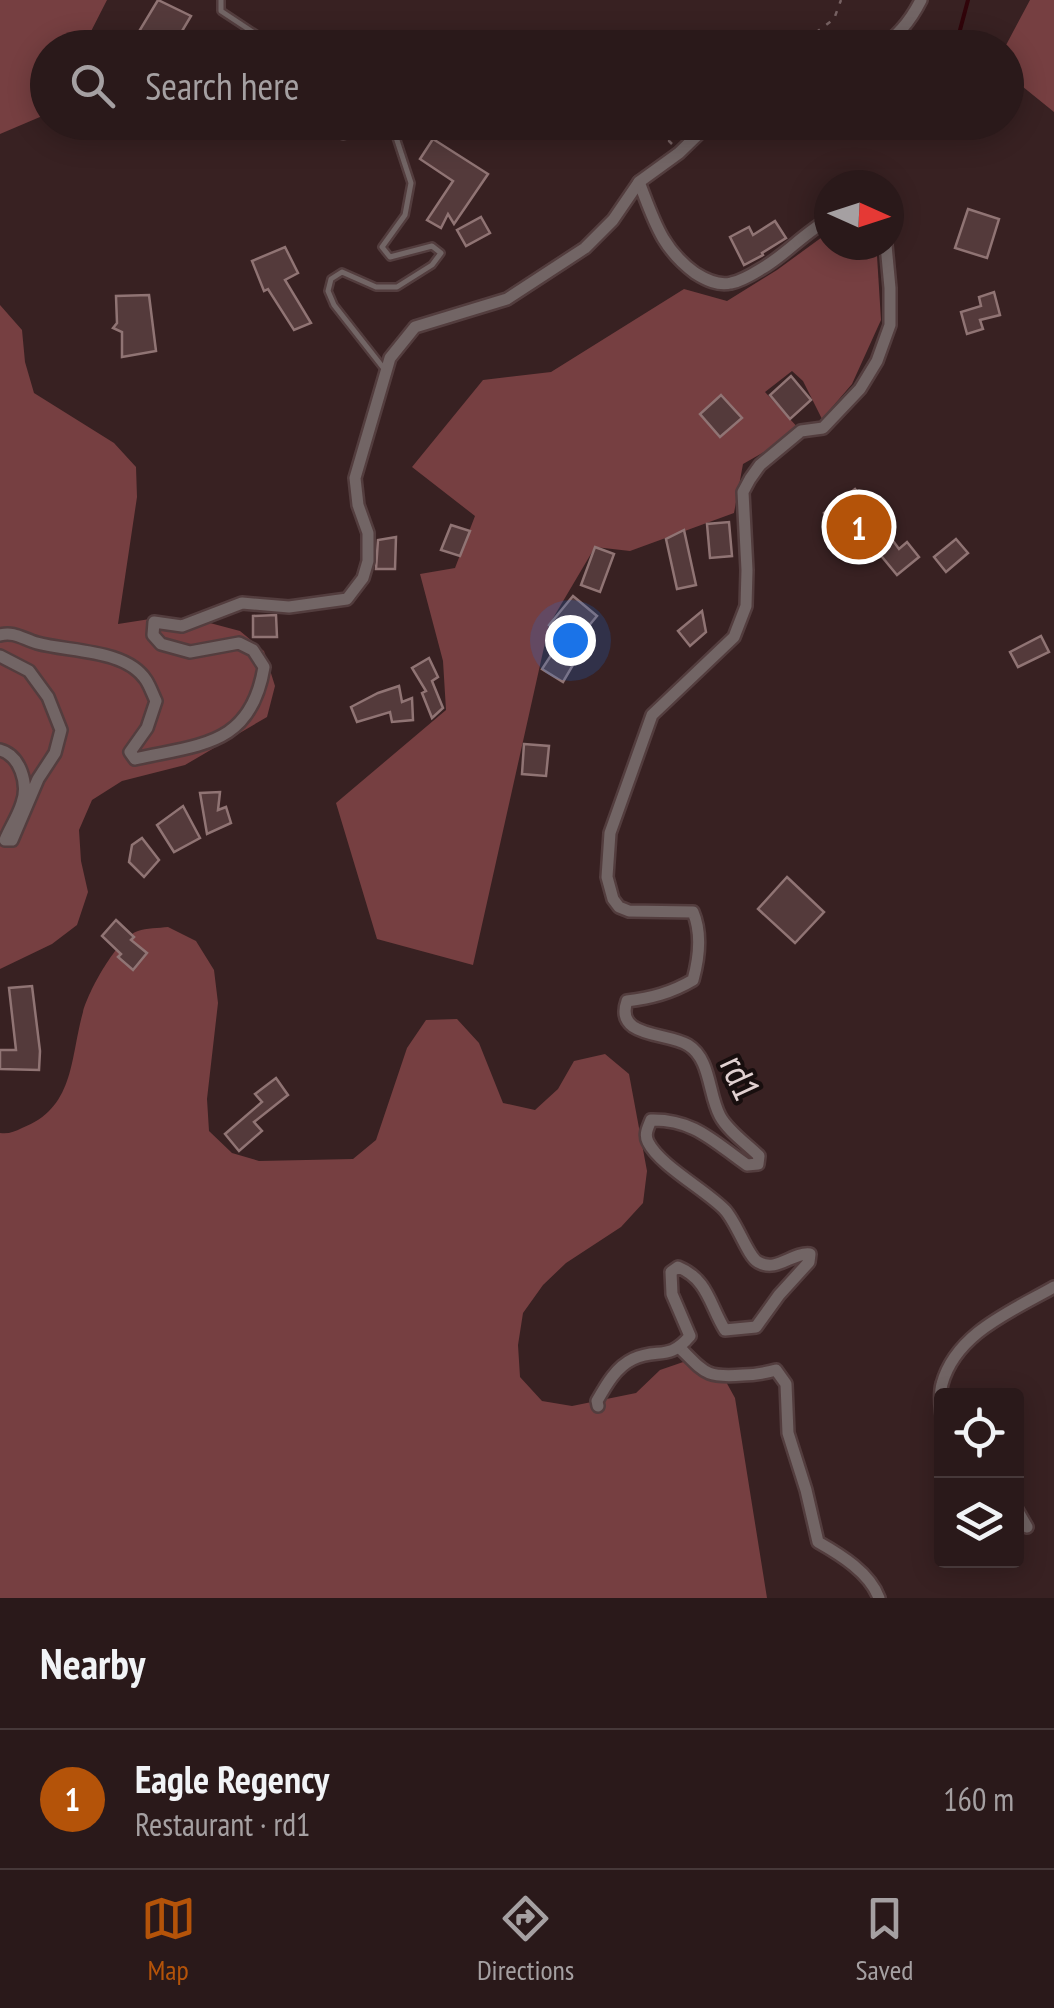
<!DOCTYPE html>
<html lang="en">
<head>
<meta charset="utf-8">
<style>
	:root { --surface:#2a191a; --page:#322223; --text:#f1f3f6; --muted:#a5a0a2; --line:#463839; --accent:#b45309 }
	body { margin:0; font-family:"PT Sans Narrow",sans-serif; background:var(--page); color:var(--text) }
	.controls { position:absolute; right:30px; bottom:30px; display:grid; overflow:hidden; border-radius:10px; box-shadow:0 5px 25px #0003 }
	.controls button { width:90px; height:90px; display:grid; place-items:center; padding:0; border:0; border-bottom:2px solid var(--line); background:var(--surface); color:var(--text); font:50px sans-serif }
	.compass { position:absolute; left:814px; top:170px; width:90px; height:90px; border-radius:50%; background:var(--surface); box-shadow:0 5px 25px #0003; rotate:93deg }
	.you { position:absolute; left:570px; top:640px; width:35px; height:35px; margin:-25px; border:8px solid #fff; border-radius:50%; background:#1a73e8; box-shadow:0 0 0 15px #1a73e833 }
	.badge { display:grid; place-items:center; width:65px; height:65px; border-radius:50%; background:var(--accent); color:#fff; font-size:32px; font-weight:700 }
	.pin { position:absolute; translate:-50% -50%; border:5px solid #fff; box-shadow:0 2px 10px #0006 }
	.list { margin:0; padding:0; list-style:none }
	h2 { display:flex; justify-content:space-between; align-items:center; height:130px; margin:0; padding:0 40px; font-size:42px }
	h2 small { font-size:32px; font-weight:400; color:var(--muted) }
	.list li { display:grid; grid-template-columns:65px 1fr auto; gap:30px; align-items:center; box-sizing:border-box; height:140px; padding:0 40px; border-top:2px solid var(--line) }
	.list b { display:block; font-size:38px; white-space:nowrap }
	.list p { margin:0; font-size:32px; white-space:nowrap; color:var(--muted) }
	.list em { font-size:32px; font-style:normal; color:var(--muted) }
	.icon { flex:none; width:55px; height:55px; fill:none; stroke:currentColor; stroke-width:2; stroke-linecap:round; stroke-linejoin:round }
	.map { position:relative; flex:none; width:1054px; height:1598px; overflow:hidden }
	.search { position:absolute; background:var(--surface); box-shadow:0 5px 25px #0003; left:30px; right:30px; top:30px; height:110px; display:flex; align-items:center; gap:25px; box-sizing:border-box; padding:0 35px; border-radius:55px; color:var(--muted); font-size:38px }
	.sheet { height:270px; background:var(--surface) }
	nav { display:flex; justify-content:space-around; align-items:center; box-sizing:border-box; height:140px; border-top:2px solid var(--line); background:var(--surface); font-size:28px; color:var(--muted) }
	nav a { display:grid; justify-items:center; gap:5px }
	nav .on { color:var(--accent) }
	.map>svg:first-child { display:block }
	.green { fill:#763f41 }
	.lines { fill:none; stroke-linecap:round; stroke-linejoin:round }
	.stream { stroke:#31040a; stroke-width:4 }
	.building { fill:#543a3b; stroke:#907474; stroke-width:2.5 }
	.lane-casing { stroke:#533d3e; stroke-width:10 }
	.street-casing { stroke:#533d3e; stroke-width:16 }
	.path { stroke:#776263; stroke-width:2.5; stroke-dasharray:5 8; stroke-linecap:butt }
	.lane { stroke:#726565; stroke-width:5 }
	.street { stroke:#726565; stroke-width:11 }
	.labels { text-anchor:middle; stroke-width:8; stroke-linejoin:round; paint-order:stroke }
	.street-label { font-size:38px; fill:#e1d1d1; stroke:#180e0e }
</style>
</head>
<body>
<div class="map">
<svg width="1054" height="1598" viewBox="0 0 1054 1598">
	<rect width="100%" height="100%" fill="#382122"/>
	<g class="green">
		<polygon points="0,0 107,0 83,47 48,48 47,114 0,134"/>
		<polygon points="1030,0 1054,0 1054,112 1007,74 1006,48 1005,47"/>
		<polygon points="829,232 829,245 868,245 877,256 881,320 852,384 822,419 803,381 792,371 765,392 801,431 743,464 734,513 630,551 595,547 549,625 473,965 377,939 336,803 446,710 443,661 420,574 455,568 475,516 412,467 483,380 551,372 684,289 727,301 777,270"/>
		<polygon points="0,305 22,330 25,362 34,393 114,443 136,467 137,497 118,624 150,619 210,623 240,631 264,651 275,686 267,717 185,765 122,781 92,800 79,830 81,861 88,892 77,925 52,944 0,969"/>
		<path d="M168 927 196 941 214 970 218 1003 207 1099 209 1131 232 1153 259 1161 353 1159 376 1140 407 1048 426 1020 457 1019 479 1043 503 1103 535 1110 558 1089 574 1061 605 1054 629 1074 647 1171 643 1203 621 1227 566 1263 543 1285 523 1313 518 1345 520 1377 542 1401 572 1406 636 1393 660 1370 689 1360 719 1369 735 1398 767 1598H0V1133C9 1134 14 1132 22 1128 75 1108 70 1058 83 1012 88 992 117 938 138 931 146 928 159 928 168 927Z"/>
	</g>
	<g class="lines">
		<polyline class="stream" points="963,48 960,30 968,0"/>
	</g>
	<g class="building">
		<polygon points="158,0 191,16 172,48 129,48"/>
		<polygon points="433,139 488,174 454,224 448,214 441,228 427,220 453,181 420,159"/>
		<polygon points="968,209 999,219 987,258 955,248"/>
		<polygon points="481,217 490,233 466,246 457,230"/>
		<polygon points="775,221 786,238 762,253 763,255 744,265 730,237 749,227 753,235"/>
		<polygon points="285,247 298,273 285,280 311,323 294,330 268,289 264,291 252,261"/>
		<polygon points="994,292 1000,315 980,320 983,329 967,334 961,312 981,306 979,297"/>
		<polygon points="149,295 156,351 122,357 122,332 113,328 117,323 116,296"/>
		<polygon points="791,376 811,400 790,419 770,395"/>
		<polygon points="721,395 742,418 720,437 700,414"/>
		<polygon points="855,489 899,549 907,542 919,557 897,575 873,546 857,558 824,513"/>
		<polygon points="729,522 732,556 710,558 707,524"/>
		<polygon points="451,525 470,531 460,556 441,550"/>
		<polygon points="684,530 696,585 677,589 666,539"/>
		<polygon points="396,537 395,569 376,569 378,540"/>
		<polygon points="956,539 968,553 946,572 934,557"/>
		<polygon points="595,547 614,554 600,592 581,585"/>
		<polygon points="573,596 597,616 562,658 573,665 563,682 542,669 563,637 549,625"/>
		<polygon points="702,611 706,632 690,646 678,631"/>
		<polygon points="276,615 277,637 253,637 253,616"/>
		<polygon points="1041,636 1049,652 1018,667 1010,652"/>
		<polygon points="429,658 438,677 432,681 443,708 432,718 422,693 426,691 412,668"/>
		<polygon points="399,686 402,702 412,698 413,720 392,722 390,712 357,722 351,707 378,693"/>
		<polygon points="524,744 549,746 546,776 522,774"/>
		<polygon points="220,792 218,810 226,807 231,823 207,834 200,793"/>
		<polygon points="183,806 200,838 174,852 157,825"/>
		<polygon points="142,838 159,860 144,877 129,862 132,845"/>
		<polygon points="787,877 824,912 795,943 758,909"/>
		<polygon points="116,920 134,937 131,940 147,953 133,970 118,957 121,954 102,936"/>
		<polygon points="32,986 40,1051 39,1070 0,1069 0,1050 16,1050 9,988"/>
		<polygon points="276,1078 288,1095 254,1122 262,1131 239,1151 225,1134 262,1102 255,1094"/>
	</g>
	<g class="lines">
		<defs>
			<g id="lane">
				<polyline points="221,0 221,11 277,48"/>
				<polyline points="338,122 338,133 343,136 349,134 351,122"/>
				<polyline points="385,370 334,305 328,291 331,279 342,272 376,287 397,287 432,265 441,253 432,246 390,257 382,247 405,215 411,183 391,122"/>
			</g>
			<g id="street">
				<path d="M879 48C899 36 911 20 921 0"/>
				<path d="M639 182C654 220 661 248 695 273 706 280 718 286 731 283 743 281 756 272 766 266 788 252 806 232 829 219"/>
				<path d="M0 635C14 631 23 639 37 643 69 652 126 649 146 680 150 686 153 695 156 701L147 728 130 752 135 759C201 744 251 746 264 667L253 650 239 643 190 652 161 644 153 635 154 622 182 626 242 603 289 607 347 599 363 578 368 561V533L358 505 355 478 390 358 415 327 507 299 585 248 613 220 639 182 679 153 711 122"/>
				<path d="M0 656 29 671 48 697 61 730 55 753 38 779 12 840H5C10 828 18 816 22 803 29 784 20 755 0 750"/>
				<path d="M680 1348C705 1373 706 1378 743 1375 755 1375 765 1373 776 1370L786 1384 788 1433 806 1490 818 1542C841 1555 870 1573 879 1598"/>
				<path d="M598 1406 597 1401C606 1385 616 1367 633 1359 658 1347 668 1362 690 1336L672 1294 671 1272 678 1267C708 1279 710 1306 725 1330L756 1327 779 1295 809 1262 810 1254C792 1252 777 1273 758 1262 748 1257 737 1223 725 1210 706 1190 660 1166 648 1142 644 1134 648 1128 651 1120 694 1119 714 1142 747 1165L758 1164 759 1156C747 1144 728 1131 720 1116 708 1094 711 1059 688 1045 667 1032 614 1038 627 1001 651 998 671 993 693 980 699 958 702 933 693 912L629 911 619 907 613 899 607 877 610 833 652 715 734 637 746 606 747 570 743 492 750 479 760 465 801 431 823 428 860 389 877 361 890 325V288L886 245"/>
				<path d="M942 1416C941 1406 939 1394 942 1384 956 1333 1012 1311 1054 1287"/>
				<polyline points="1016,1508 1027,1527"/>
			</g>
		</defs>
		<use href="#lane" class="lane-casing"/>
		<use href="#street" class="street-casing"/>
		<g class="path">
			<polyline points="795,48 834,19 841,0"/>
			<polyline points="672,144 669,141 687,127"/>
		</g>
		<use href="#lane" class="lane"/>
		<use href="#street" class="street"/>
	</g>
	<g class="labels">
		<g class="street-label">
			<text transform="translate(740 1078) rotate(65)" y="13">rd1</text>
		</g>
	</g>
</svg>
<div class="controls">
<button><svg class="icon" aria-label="locate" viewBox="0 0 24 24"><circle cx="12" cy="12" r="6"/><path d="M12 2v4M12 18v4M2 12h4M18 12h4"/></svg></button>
<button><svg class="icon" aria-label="layers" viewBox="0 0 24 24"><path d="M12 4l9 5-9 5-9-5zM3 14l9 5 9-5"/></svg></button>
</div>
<svg class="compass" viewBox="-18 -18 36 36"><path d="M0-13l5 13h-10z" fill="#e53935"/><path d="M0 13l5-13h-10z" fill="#a5a0a2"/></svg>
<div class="you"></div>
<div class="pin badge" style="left:859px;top:527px">1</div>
<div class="search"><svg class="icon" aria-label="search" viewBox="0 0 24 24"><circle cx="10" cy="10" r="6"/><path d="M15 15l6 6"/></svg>Search here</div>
</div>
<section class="sheet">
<h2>Nearby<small></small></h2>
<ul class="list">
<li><span class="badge">1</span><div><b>Eagle Regency</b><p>Restaurant · rd1</p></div><em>160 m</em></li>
</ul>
</section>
<nav>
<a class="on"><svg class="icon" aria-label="map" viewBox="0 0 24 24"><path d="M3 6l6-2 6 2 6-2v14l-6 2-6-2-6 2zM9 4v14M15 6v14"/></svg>Map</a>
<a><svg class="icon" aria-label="directions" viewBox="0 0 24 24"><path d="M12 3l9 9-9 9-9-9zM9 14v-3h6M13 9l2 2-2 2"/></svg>Directions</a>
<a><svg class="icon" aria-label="saved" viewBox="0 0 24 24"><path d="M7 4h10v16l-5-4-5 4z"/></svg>Saved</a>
</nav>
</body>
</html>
